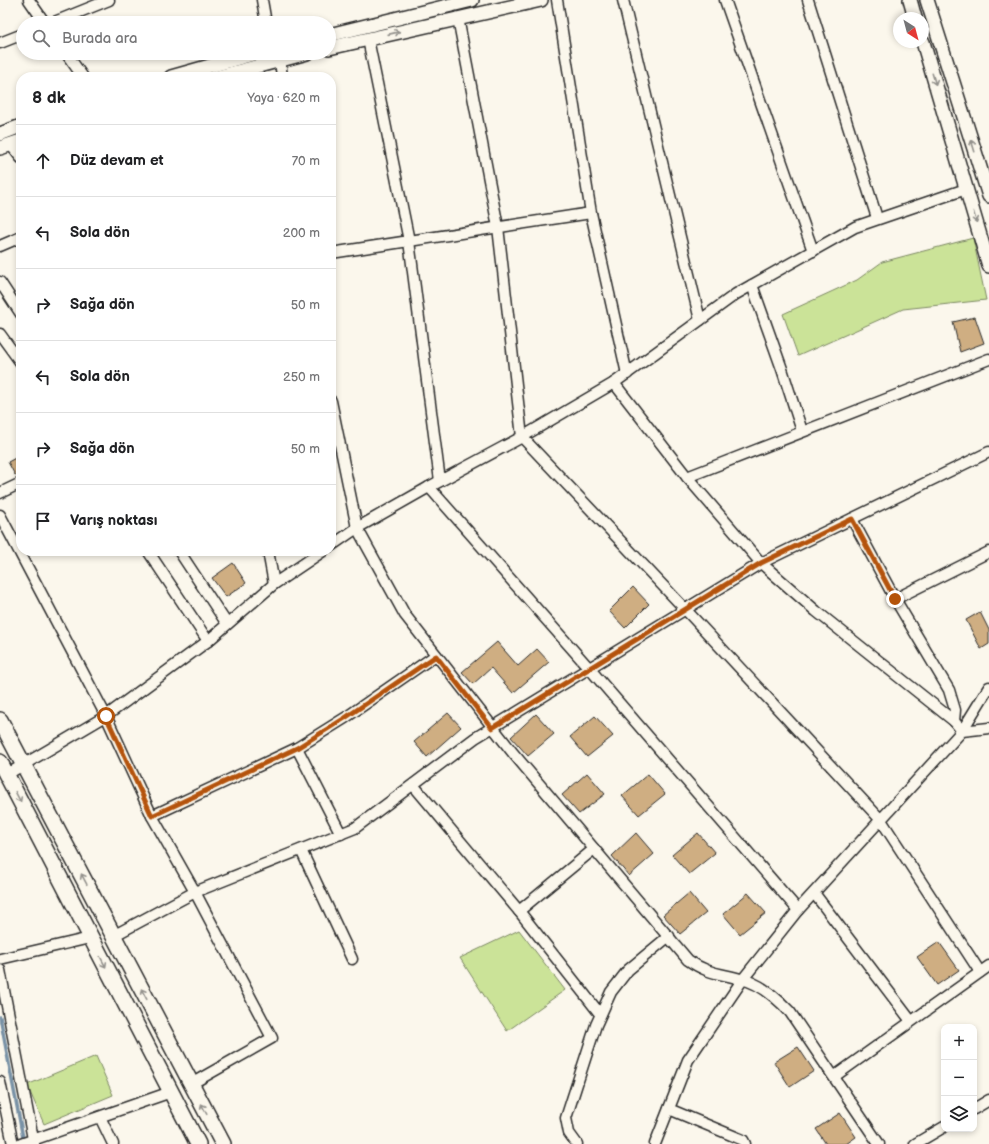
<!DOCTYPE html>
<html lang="tr">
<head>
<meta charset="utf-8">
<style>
	:root { --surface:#fff; --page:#f2f2f2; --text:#202124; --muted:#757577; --line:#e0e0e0 }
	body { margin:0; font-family:"Balsamiq Sans",sans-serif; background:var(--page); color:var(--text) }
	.controls { position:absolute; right:12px; bottom:12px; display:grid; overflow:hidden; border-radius:8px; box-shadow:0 2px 6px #0003 }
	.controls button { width:36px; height:36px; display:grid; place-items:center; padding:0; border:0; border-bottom:1px solid var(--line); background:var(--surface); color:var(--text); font:20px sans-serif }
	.compass { position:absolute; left:893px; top:12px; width:36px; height:36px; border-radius:50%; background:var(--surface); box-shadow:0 2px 6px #0003; rotate:144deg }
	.stop { position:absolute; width:12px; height:12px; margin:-9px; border:3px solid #b45309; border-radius:50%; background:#fff }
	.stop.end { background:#b45309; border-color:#fff; box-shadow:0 1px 4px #0008 }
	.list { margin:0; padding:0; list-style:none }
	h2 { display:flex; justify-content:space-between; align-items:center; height:52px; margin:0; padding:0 16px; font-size:17px }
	h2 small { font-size:13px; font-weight:400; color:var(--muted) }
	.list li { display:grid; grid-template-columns:26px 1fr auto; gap:12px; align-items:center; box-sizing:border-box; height:72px; padding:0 16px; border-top:1px solid var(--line) }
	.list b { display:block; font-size:15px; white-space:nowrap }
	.list em { font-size:13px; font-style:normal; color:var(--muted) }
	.icon { flex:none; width:22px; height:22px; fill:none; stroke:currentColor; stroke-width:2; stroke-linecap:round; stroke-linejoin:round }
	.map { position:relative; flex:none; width:989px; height:1144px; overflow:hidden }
	.search { position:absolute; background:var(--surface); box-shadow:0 2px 6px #0003; left:16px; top:16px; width:320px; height:44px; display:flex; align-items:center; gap:10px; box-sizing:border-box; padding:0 14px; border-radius:22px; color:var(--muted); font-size:15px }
	.panel { position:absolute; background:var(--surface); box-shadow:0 2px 6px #0003; left:16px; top:72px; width:320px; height:484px; border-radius:16px }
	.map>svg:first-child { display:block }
	.green { fill:#cbe398; stroke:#7b8762 }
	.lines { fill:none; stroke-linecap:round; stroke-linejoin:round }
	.stream { stroke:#7992a6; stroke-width:3.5 }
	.building { fill:#cfae82; stroke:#2b2b2b }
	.minor-casing { stroke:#2b2b2b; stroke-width:13 }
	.tertiary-casing { stroke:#2b2b2b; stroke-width:16 }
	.secondary-casing { stroke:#2b2b2b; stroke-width:18 }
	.minor { stroke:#fbf7ec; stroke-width:10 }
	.tertiary { stroke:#fbf7ec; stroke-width:13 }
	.secondary { stroke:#fbf7ec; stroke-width:15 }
	.oneway { stroke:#93918c }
	.route { stroke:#b45309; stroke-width:5 }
</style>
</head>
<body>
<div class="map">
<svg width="989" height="1144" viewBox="0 0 989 1144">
	<rect width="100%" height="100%" fill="#fbf7ec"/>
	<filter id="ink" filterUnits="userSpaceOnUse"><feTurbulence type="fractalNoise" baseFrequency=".025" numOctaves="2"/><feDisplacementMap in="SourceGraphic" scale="8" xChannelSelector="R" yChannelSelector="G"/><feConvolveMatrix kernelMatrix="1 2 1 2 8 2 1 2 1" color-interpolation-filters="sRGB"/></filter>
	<g filter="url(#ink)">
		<g class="green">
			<polygon points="973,238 986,300 903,309 798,356 783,314 857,280 882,262"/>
			<polygon points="519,930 565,990 507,1031 460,958"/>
			<polygon points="96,1056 113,1095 44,1124 27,1085"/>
		</g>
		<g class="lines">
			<polyline class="stream" points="0,1017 24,1143"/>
		</g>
		<g class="building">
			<polygon points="975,317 984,343 960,352 953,322"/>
			<polygon points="21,455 21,472 15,475 8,462"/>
			<polygon points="233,563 246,583 226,597 212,578"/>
			<polygon points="633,587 649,604 625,628 609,611"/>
			<polygon points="980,612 989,630 989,644 981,649 966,620"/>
			<polygon points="497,642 518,666 537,649 549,662 513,693 491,668 473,684 462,672"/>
			<polygon points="448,713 461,727 427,757 414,742"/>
			<polygon points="536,714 554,734 528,756 511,737"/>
			<polygon points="595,716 613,736 587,757 570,737"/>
			<polygon points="587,773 605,794 579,814 562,795"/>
			<polygon points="648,774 665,794 639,815 622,796"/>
			<polygon points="636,833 654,854 629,876 612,856"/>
			<polygon points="698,833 715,853 689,874 672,855"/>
			<polygon points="689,893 706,913 680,934 663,915"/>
			<polygon points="748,893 766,913 740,934 723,914"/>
			<polygon points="939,942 959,970 937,985 917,957"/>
			<polygon points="798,1047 814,1071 790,1087 774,1062"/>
			<polygon points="840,1113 856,1137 846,1144 826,1144 816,1129"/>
		</g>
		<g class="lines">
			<defs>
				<g id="minor">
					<polyline points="29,0 45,23"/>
					<polyline points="262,0 266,23"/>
					<polyline points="557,0 591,213 627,374"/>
					<polyline points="623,0 700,320"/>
					<polyline points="725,0 813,251"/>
					<polyline points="808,0 877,218"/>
					<polyline points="458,18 498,227 522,437 685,609 881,820 980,972"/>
					<polyline points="52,23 109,0"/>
					<polyline points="368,39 409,241 440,481"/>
					<polyline points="0,43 23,34"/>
					<polyline points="66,53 83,77"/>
					<polyline points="280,60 282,77"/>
					<polyline points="10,144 21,158"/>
					<polyline points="0,246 21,237"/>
					<polyline points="331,253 591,213"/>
					<polyline points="0,282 21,314"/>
					<polyline points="752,285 782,369 802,431"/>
					<polyline points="0,334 21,363"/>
					<polyline points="614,383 687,477 761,563 816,611 954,721 962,731 989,687"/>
					<path d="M331 401 357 528 405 615 513 753 688 960C708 974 719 973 741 979 760 983 777 998 790 1012L879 1144"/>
					<polyline points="687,477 989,359"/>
					<polyline points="429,487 589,668 798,910"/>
					<polyline points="0,493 21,483"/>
					<polyline points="0,515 106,716 152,816 195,892 272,1038 191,1084"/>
					<polyline points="852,519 895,599 949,690 955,710 954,721"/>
					<polyline points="331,546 357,528 429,487 522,437 614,383 736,294 855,227 966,189"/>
					<polyline points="148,551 208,641"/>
					<polyline points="179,551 227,624"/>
					<polyline points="268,551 274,584"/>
					<polyline points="895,599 989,552"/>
					<polyline points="297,748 341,834"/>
					<polyline points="6,775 106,716 208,641 274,584 323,551"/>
					<polyline points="414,786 519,911 600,1014"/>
					<polyline points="152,816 297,748 345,718 436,655"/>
					<polyline points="301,850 352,959"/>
					<polyline points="814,893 911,1021"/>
					<polyline points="519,911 594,849"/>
					<polyline points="113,936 195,892 355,828 475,738 761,563 989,452"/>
					<polyline points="0,959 90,938"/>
					<polyline points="0,970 34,1144"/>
					<polyline points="835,1076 989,966"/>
					<polyline points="0,1082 13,1144"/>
					<polyline points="669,1109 743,1140 745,1144"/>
					<polyline points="974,1109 989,1100"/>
					<polyline points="100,1117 113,1144"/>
					<polyline points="21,1144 171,1092"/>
					<polyline points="577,1144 569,1133 566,1118 596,1025 611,992 628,970 669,936"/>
					<polyline points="655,1144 688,1060 743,979 798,910 962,731 989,728"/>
					<polyline points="915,1144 944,1127"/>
				</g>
				<g id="tertiary">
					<polyline points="910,0 915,18"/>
					<polyline points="927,0 989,196"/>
					<polyline points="329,35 472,0"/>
					<polyline points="923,42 989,266"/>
					<polyline points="329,48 541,0"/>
					<polyline points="171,77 256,53"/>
					<polyline points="218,77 307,53"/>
					<polyline points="0,134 21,126"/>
					<polyline points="0,148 21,141"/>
				</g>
				<g id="secondary">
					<polyline points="0,720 223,1144"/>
					<polyline points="0,762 198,1144"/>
				</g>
			</defs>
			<use href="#minor" class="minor-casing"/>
			<use href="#tertiary" class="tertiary-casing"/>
			<use href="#secondary" class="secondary-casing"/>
			<use href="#minor" class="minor"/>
			<use href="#tertiary" class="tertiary"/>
			<use href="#secondary" class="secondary"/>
		</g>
		<defs><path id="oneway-shaft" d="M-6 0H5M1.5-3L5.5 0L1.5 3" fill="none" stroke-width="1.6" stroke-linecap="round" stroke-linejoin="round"/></defs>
		<g class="oneway">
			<use href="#oneway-shaft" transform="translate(394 33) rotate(-13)"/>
			<use href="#oneway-shaft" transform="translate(934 79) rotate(73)"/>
			<use href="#oneway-shaft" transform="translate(973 146) rotate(-107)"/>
			<use href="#oneway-shaft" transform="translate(975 217) rotate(74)"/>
			<use href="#oneway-shaft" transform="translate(18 797) rotate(63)"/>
			<use href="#oneway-shaft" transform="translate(84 879) rotate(-118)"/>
			<use href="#oneway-shaft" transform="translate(103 962) rotate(62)"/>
			<use href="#oneway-shaft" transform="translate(144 994) rotate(-118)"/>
			<use href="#oneway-shaft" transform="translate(204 1109) rotate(-118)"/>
		</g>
	</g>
	<g class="lines" filter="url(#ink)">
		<polyline class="route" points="106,716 152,816 297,748 345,718 436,656 492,728 761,563 852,519 895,599"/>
	</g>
</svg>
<div class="controls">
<button>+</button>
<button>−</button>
<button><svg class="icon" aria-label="layers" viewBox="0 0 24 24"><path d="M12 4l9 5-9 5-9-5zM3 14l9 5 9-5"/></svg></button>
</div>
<svg class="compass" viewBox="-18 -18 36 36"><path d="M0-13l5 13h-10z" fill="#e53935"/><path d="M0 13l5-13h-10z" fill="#757577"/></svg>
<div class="stop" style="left:106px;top:716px"></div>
<div class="stop end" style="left:895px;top:599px"></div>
<div class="search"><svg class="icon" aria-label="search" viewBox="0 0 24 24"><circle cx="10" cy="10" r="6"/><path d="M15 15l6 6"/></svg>Burada ara</div>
<section class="panel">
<h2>8 dk<small>Yaya · 620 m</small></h2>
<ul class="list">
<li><svg class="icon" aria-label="ahead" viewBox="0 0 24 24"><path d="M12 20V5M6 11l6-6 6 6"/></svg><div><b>Düz devam et</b></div><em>70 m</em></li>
<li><svg class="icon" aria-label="left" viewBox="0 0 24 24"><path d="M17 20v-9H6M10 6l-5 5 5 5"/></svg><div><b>Sola dön</b></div><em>200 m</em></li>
<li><svg class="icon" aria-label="right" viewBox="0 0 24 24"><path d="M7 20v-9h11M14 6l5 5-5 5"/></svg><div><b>Sağa dön</b></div><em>50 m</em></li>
<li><svg class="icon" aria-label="left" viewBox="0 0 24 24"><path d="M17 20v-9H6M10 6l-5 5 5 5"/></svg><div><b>Sola dön</b></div><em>250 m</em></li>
<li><svg class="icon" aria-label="right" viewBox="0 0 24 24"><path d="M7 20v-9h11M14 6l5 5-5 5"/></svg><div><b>Sağa dön</b></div><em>50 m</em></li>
<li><svg class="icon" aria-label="arrive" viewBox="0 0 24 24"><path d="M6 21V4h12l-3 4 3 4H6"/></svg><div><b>Varış noktası</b></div></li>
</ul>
</section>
</div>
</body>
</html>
